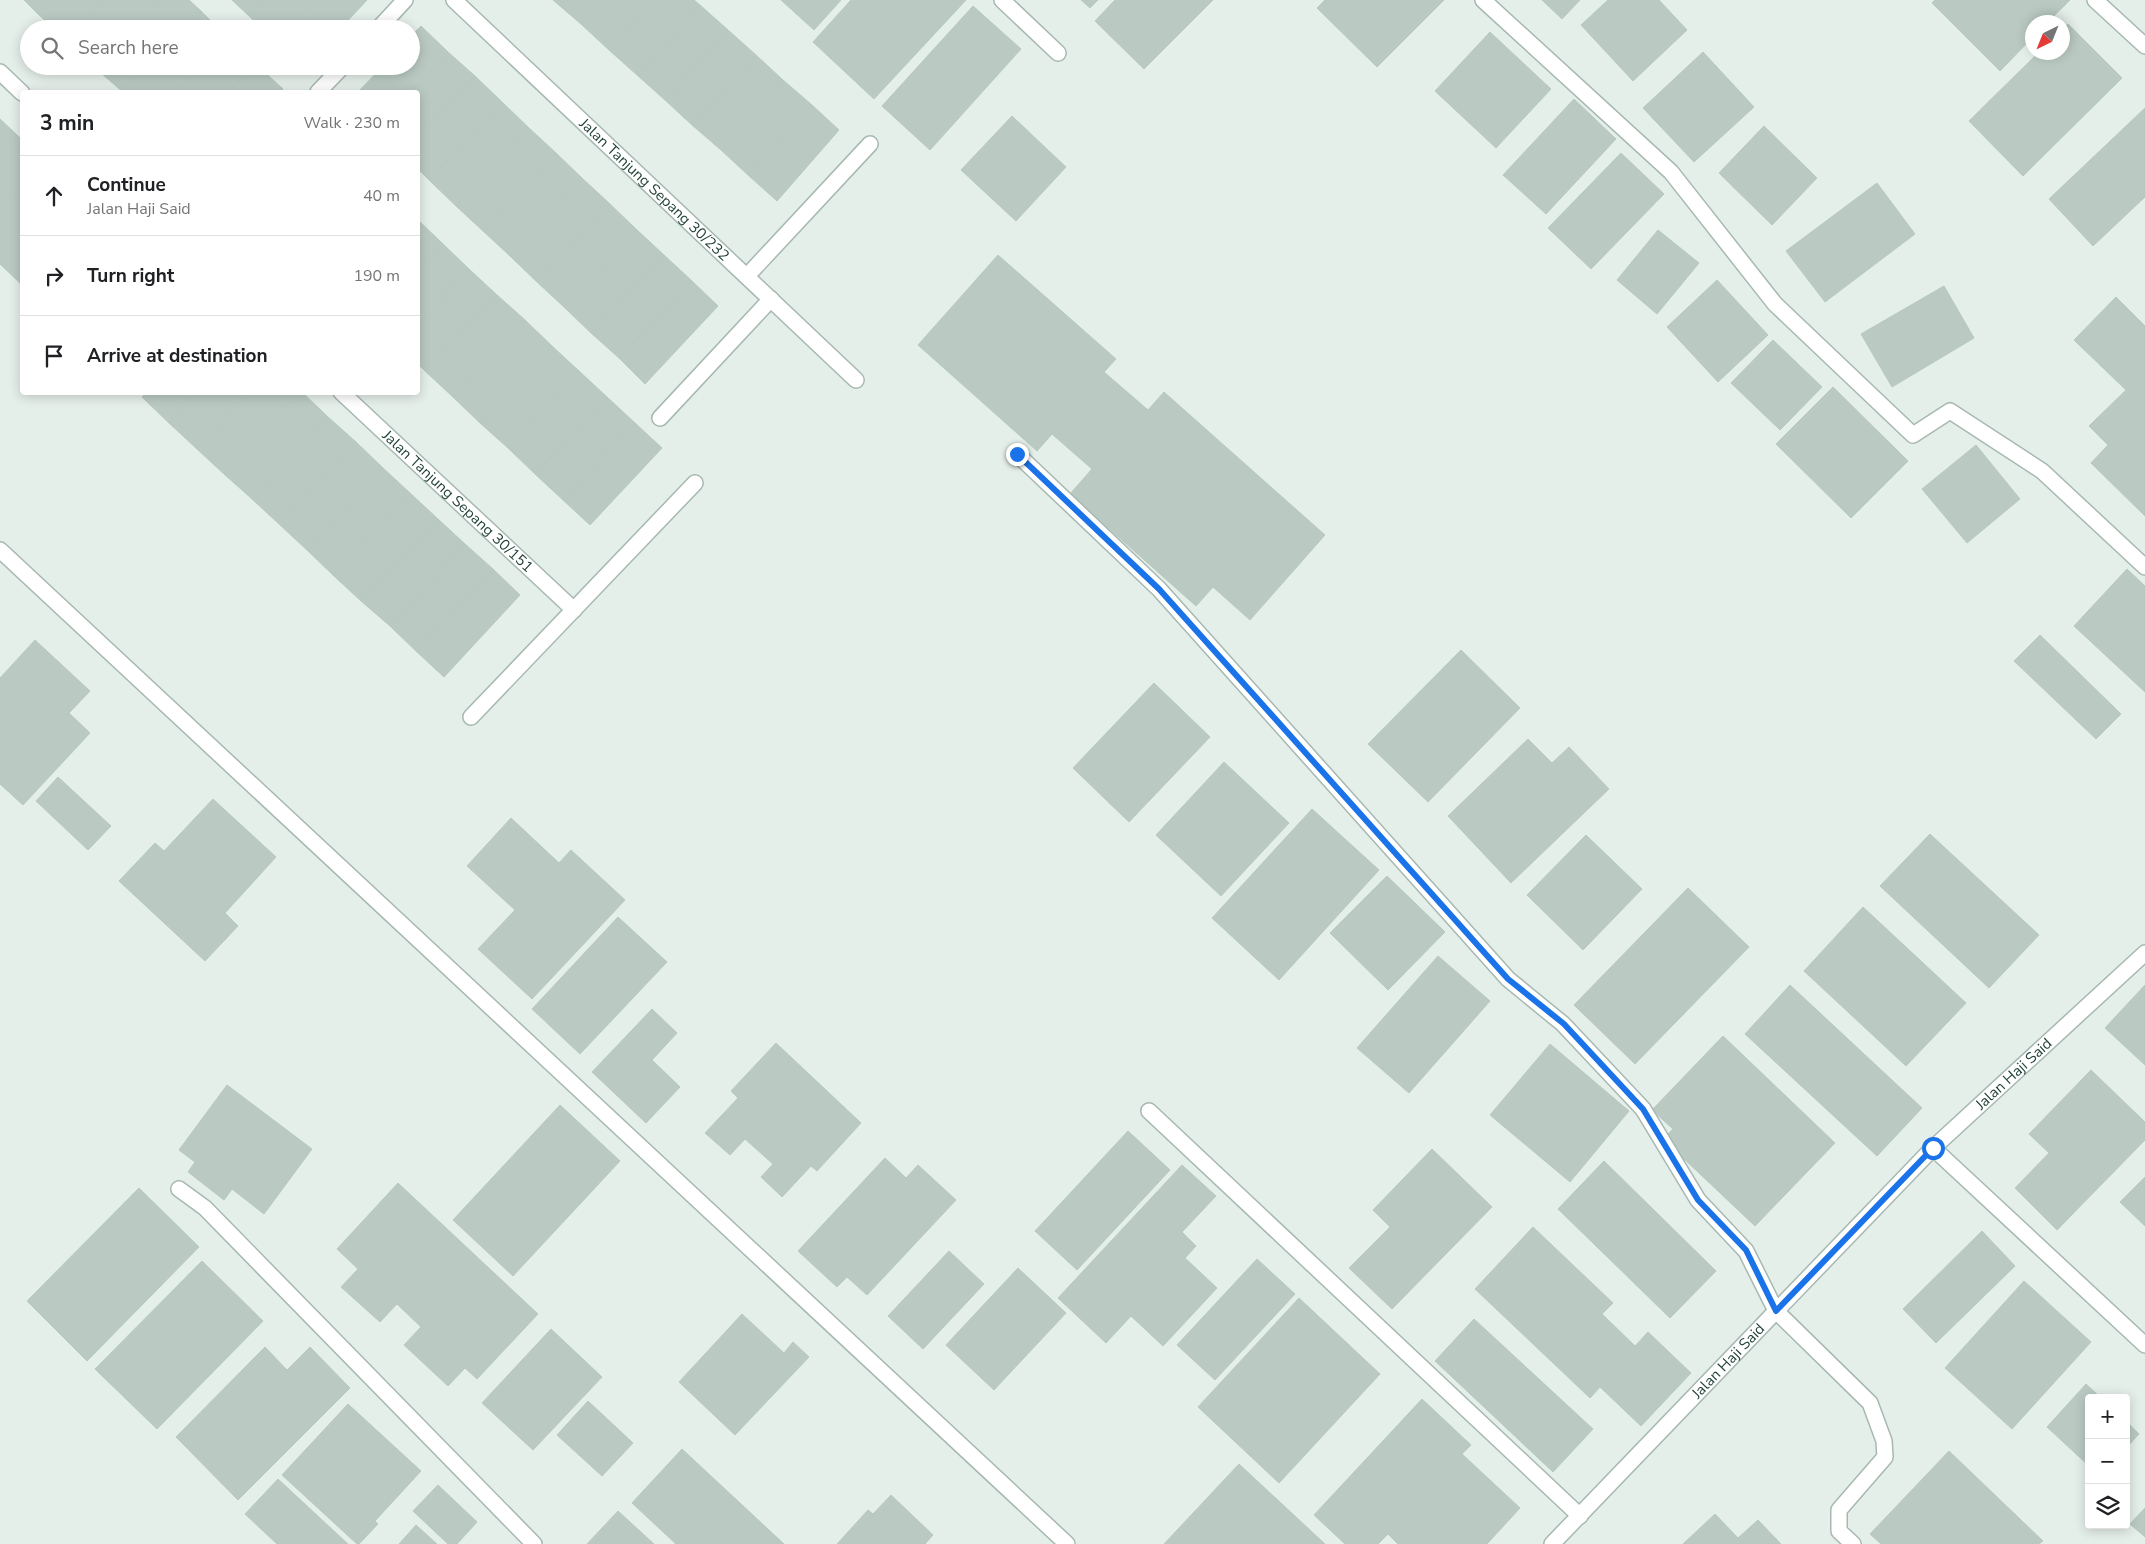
<!DOCTYPE html>
<html lang="en">
<head>
<meta charset="utf-8">
<style>
	:root { --surface:#fff; --page:#f6f6f6; --text:#202124; --muted:#757577; --line:#e0e0e0 }
	body { margin:0; font-family:"Nunito Sans",sans-serif; background:var(--page); color:var(--text) }
	.controls { position:absolute; right:15px; bottom:15px; display:grid; overflow:hidden; border-radius:5px; box-shadow:0 2px 12px #0003 }
	.controls button { width:45px; height:45px; display:grid; place-items:center; padding:0; border:0; border-bottom:1px solid var(--line); background:var(--surface); color:var(--text); font:25px sans-serif }
	.compass { position:absolute; left:2025px; top:15px; width:45px; height:45px; border-radius:50%; background:var(--surface); box-shadow:0 2px 12px #0003; rotate:223deg }
	.stop { position:absolute; width:15px; height:15px; margin:-11px; border:4px solid #1a73e8; border-radius:50%; background:#fff }
	.stop.end { background:#1a73e8; border-color:#fff; box-shadow:0 1px 5px #0008 }
	.list { margin:0; padding:0; list-style:none }
	h2 { display:flex; justify-content:space-between; align-items:center; height:65px; margin:0; padding:0 20px; font-size:21px }
	h2 small { font-size:16px; font-weight:400; color:var(--muted) }
	.list li { display:grid; grid-template-columns:32px 1fr auto; gap:15px; align-items:center; box-sizing:border-box; height:80px; padding:0 20px; border-top:1px solid var(--line) }
	.list b { display:block; font-size:19px; white-space:nowrap }
	.list p { margin:0; font-size:16px; white-space:nowrap; color:var(--muted) }
	.list em { font-size:16px; font-style:normal; color:var(--muted) }
	.icon { flex:none; width:28px; height:28px; fill:none; stroke:currentColor; stroke-width:2; stroke-linecap:round; stroke-linejoin:round }
	.map { position:relative; flex:none; width:2145px; height:1544px; overflow:hidden }
	.search { position:absolute; background:var(--surface); box-shadow:0 2px 12px #0003; left:20px; top:20px; width:400px; height:55px; display:flex; align-items:center; gap:12px; box-sizing:border-box; padding:0 18px; border-radius:28px; color:var(--muted); font-size:19px }
	.panel { position:absolute; background:var(--surface); box-shadow:0 2px 12px #0003; left:20px; top:90px; width:400px; height:305px; border-radius:5px }
	.map>svg:first-child { display:block }
	.building { fill:#bacac3; stroke:#b6c9c1 }
	.lines { fill:none; stroke-linecap:round; stroke-linejoin:round }
	.lane-casing { stroke:#a7b8b2; stroke-width:18 }
	.street-casing { stroke:#a7b8b2; stroke-width:18 }
	.lane { stroke:#fff; stroke-width:15 }
	.street { stroke:#fff; stroke-width:15 }
	.route { stroke:#1a73e8; stroke-width:6 }
	.labels { text-anchor:middle; stroke-width:4; stroke-linejoin:round; paint-order:stroke }
	.street-label { font-size:15px; fill:#22423a; stroke:#f6fbf8 }
</style>
</head>
<body>
<div class="map">
<svg width="2145" height="1544" viewBox="0 0 2145 1544">
	<rect width="100%" height="100%" fill="#e5efea"/>
	<g class="building">
		<polygon points="24,0 52,0 38,14"/>
		<polygon points="52,0 105,0 78,29 54,29 38,14"/>
		<polygon points="105,0 158,0 130,29 78,29"/>
		<polygon points="158,0 189,0 201,11 184,29 130,29"/>
		<polygon points="232,0 264,0 249,16"/>
		<polygon points="264,0 315,0 289,29 262,29 249,16"/>
		<polygon points="315,0 367,0 340,29 289,29"/>
		<polygon points="553,0 603,0 581,24"/>
		<polygon points="603,0 653,0 609,50 581,24"/>
		<polygon points="653,0 694,0 700,5 637,75 609,50"/>
		<polygon points="781,0 841,0 814,30"/>
		<polygon points="851,0 966,0 874,99 813,42"/>
		<polygon points="1081,0 1098,0 1090,8"/>
		<polygon points="1115,0 1213,0 1144,69 1095,21"/>
		<polygon points="1325,0 1444,0 1377,67 1317,8"/>
		<polygon points="1542,0 1580,0 1562,19"/>
		<polygon points="1608,0 1659,0 1687,30 1633,81 1581,25"/>
		<polygon points="1935,0 2070,0 2048,22 2032,22 2032,38 2000,71 1932,3"/>
		<polygon points="700,5 728,30 665,100 637,75"/>
		<polygon points="973,6 1021,49 930,150 882,106"/>
		<polygon points="201,11 219,29 184,29"/>
		<polygon points="2068,24 2122,78 2023,176 1969,121 2039,52 2062,52 2062,29"/>
		<polygon points="421,26 448,52 409,92 358,92 383,66 411,66 411,36"/>
		<polygon points="728,30 756,55 692,125 665,100"/>
		<polygon points="1490,32 1551,89 1496,148 1435,91"/>
		<polygon points="448,52 475,76 418,138 418,92 409,92"/>
		<polygon points="1703,52 1754,107 1694,162 1643,108"/>
		<polygon points="756,55 783,80 721,150 692,125"/>
		<polygon points="148,66 123,92 94,67 94,66"/>
		<polygon points="148,66 200,66 175,92 123,92"/>
		<polygon points="200,66 253,66 228,92 175,92"/>
		<polygon points="253,66 258,66 283,89 280,92 228,92"/>
		<polygon points="475,76 502,102 429,180 418,169 418,138"/>
		<polygon points="783,80 812,105 748,175 721,150"/>
		<polygon points="1574,99 1616,139 1546,214 1503,175"/>
		<polygon points="502,102 529,128 456,206 429,180"/>
		<polygon points="812,105 839,130 777,201 748,175"/>
		<polygon points="2145,108 2145,197 2093,246 2049,199"/>
		<polygon points="1012,116 1066,167 1016,221 961,170"/>
		<polygon points="0,119 17,135 0,154"/>
		<polygon points="1764,126 1817,178 1772,225 1719,173"/>
		<polygon points="529,128 556,153 483,231 456,206"/>
		<polygon points="17,135 22,140 22,184 0,208 0,154"/>
		<polygon points="556,153 583,179 510,256 483,231"/>
		<polygon points="1621,153 1664,194 1591,269 1548,228"/>
		<polygon points="583,179 610,204 537,282 510,256"/>
		<polygon points="1877,183 1915,234 1825,302 1786,251"/>
		<polygon points="22,184 22,238 0,263 0,208"/>
		<polygon points="610,204 637,230 564,307 537,282"/>
		<polygon points="418,220 442,243 418,270"/>
		<polygon points="637,230 664,255 591,333 564,307"/>
		<polygon points="1658,230 1699,263 1657,314 1617,280"/>
		<polygon points="22,238 22,285 0,264"/>
		<polygon points="442,243 469,269 418,324 418,270"/>
		<polygon points="664,255 692,281 619,358 591,333"/>
		<polygon points="998,255 1116,359 1104,372 1148,410 1164,392 1325,535 1250,620 1213,587 1196,606 1070,494 1092,469 1052,434 1037,451 918,345"/>
		<polygon points="469,269 497,295 425,371 418,364 418,324"/>
		<polygon points="1717,280 1768,335 1718,382 1667,327"/>
		<polygon points="692,281 718,306 645,384 619,358"/>
		<polygon points="1944,286 1974,338 1892,387 1861,334"/>
		<polygon points="497,295 525,320 453,397 425,371"/>
		<polygon points="2116,297 2145,326 2145,516 2091,463 2108,445 2089,426 2126,390 2074,340"/>
		<polygon points="525,320 552,346 480,423 453,397"/>
		<polygon points="1773,340 1822,387 1780,430 1731,383"/>
		<polygon points="552,346 579,371 508,448 480,423"/>
		<polygon points="579,371 607,397 535,474 508,448"/>
		<polygon points="1833,387 1908,461 1851,518 1776,444"/>
		<polygon points="147,392 198,392 169,423 142,397"/>
		<polygon points="198,392 249,392 197,449 169,423"/>
		<polygon points="249,392 299,392 224,474 197,449"/>
		<polygon points="299,392 302,392 328,417 252,499 224,474"/>
		<polygon points="607,397 635,423 563,500 535,474"/>
		<polygon points="328,417 356,442 279,524 252,499"/>
		<polygon points="635,423 662,448 590,525 563,500"/>
		<polygon points="356,442 383,468 307,550 279,524"/>
		<polygon points="1976,445 2020,499 1967,543 1922,489"/>
		<polygon points="383,468 410,493 334,576 307,550"/>
		<polygon points="410,493 438,519 361,601 334,576"/>
		<polygon points="438,519 465,544 390,626 361,601"/>
		<polygon points="465,544 493,569 417,652 390,626"/>
		<polygon points="493,569 520,595 444,677 417,652"/>
		<polygon points="2127,569 2145,586 2145,692 2074,626"/>
		<polygon points="2040,635 2121,714 2096,739 2014,661"/>
		<polygon points="35,640 90,691 69,713 90,733 23,805 0,784 0,678"/>
		<polygon points="1461,650 1520,708 1428,802 1368,744"/>
		<polygon points="1154,683 1210,737 1129,822 1073,768"/>
		<polygon points="1528,739 1552,763 1569,747 1609,789 1511,883 1448,816"/>
		<polygon points="1224,762 1289,823 1221,896 1156,835"/>
		<polygon points="58,777 111,826 88,850 36,801"/>
		<polygon points="213,799 276,857 225,913 238,926 205,961 119,881 155,843 164,851"/>
		<polygon points="1312,809 1379,870 1279,980 1212,918"/>
		<polygon points="511,818 559,863 571,850 625,900 532,999 478,949 515,910 467,866"/>
		<polygon points="1930,834 2039,935 1989,988 1880,886"/>
		<polygon points="1586,835 1642,889 1583,950 1527,895"/>
		<polygon points="1387,876 1445,932 1388,990 1330,933"/>
		<polygon points="1688,888 1749,947 1635,1064 1574,1005"/>
		<polygon points="1863,907 1966,1003 1906,1066 1804,971"/>
		<polygon points="618,917 667,962 580,1054 532,1009"/>
		<polygon points="1438,956 1490,1001 1409,1093 1357,1048"/>
		<polygon points="1790,985 1922,1108 1877,1156 1745,1034"/>
		<polygon points="2145,985 2145,1065 2105,1028"/>
		<polygon points="652,1009 677,1033 652,1060 680,1087 646,1123 592,1072"/>
		<polygon points="1723,1036 1835,1143 1755,1226 1663,1139 1673,1129 1652,1110"/>
		<polygon points="776,1043 861,1123 817,1171 811,1166 782,1197 761,1177 773,1164 745,1139 730,1155 705,1133 738,1098 731,1091"/>
		<polygon points="1550,1044 1629,1111 1570,1182 1490,1115"/>
		<polygon points="2091,1070 2145,1122 2145,1140 2057,1230 2015,1188 2049,1153 2029,1134"/>
		<polygon points="227,1085 312,1149 264,1214 232,1189 224,1200 188,1172 195,1162 179,1150"/>
		<polygon points="560,1105 620,1161 513,1276 453,1220"/>
		<polygon points="1128,1131 1170,1170 1077,1270 1035,1231"/>
		<polygon points="1432,1149 1492,1207 1392,1309 1349,1268 1390,1227 1373,1210"/>
		<polygon points="885,1158 906,1178 918,1165 956,1200 867,1295 847,1277 837,1287 798,1251"/>
		<polygon points="1604,1161 1716,1271 1670,1318 1558,1209"/>
		<polygon points="1182,1165 1216,1196 1182,1232 1196,1246 1185,1258 1217,1288 1163,1346 1131,1316 1106,1343 1058,1298"/>
		<polygon points="2145,1177 2145,1226 2120,1202"/>
		<polygon points="398,1183 538,1314 477,1379 465,1368 448,1386 404,1345 421,1327 397,1304 380,1322 341,1287 358,1269 337,1249"/>
		<polygon points="139,1188 199,1247 87,1361 27,1301"/>
		<polygon points="1533,1227 1613,1303 1602,1314 1635,1346 1648,1332 1691,1373 1641,1426 1600,1387 1590,1398 1475,1289"/>
		<polygon points="1982,1231 2015,1266 1936,1343 1903,1309"/>
		<polygon points="949,1251 984,1284 923,1349 888,1316"/>
		<polygon points="1257,1259 1295,1294 1215,1380 1177,1345"/>
		<polygon points="202,1261 263,1321 157,1429 95,1369"/>
		<polygon points="1018,1268 1066,1313 994,1390 946,1345"/>
		<polygon points="2024,1281 2091,1342 2012,1429 1945,1368"/>
		<polygon points="1299,1298 1380,1374 1279,1483 1198,1407"/>
		<polygon points="742,1314 784,1353 793,1342 809,1357 735,1435 679,1382"/>
		<polygon points="1474,1319 1593,1429 1553,1472 1435,1361"/>
		<polygon points="551,1329 602,1377 533,1450 482,1403"/>
		<polygon points="265,1347 287,1370 310,1347 350,1388 238,1500 176,1437"/>
		<polygon points="2086,1384 2101,1398 2089,1398 2089,1466 2047,1427"/>
		<polygon points="1422,1399 1471,1445 1462,1454 1520,1508 1487,1544 1398,1544 1388,1534 1378,1544 1345,1544 1314,1515"/>
		<polygon points="588,1401 633,1443 602,1476 557,1435"/>
		<polygon points="348,1404 421,1471 375,1521 378,1524 359,1544 357,1544 282,1475"/>
		<polygon points="2126,1421 2139,1434 2126,1448"/>
		<polygon points="682,1449 784,1544 676,1544 632,1503"/>
		<polygon points="1949,1451 2043,1541 2039,1544 1881,1544 1870,1534"/>
		<polygon points="1239,1464 1325,1544 1164,1544"/>
		<polygon points="278,1479 348,1544 277,1544 245,1514"/>
		<polygon points="438,1485 477,1522 457,1544 448,1544 413,1511"/>
		<polygon points="891,1495 933,1535 925,1544 837,1544 868,1510 873,1514"/>
		<polygon points="2145,1508 2145,1537 2130,1524"/>
		<polygon points="618,1511 654,1544 587,1544"/>
		<polygon points="1715,1514 1738,1538 1758,1520 1781,1544 1683,1544"/>
		<polygon points="416,1525 437,1544 399,1544"/>
	</g>
	<g class="lines">
		<defs>
			<g id="lane">
				<polyline points="378,29 405,0"/>
				<polyline points="318,92 343,66"/>
			</g>
			<g id="street">
				<path id="s1" d="M454 0 856 380"/>
				<polyline points="1002,0 1058,53"/>
				<polyline points="1483,0 1671,172 1775,304 1913,435 1950,411 2042,471 2145,567"/>
				<polyline points="2095,0 2145,46"/>
				<polyline points="0,72 22,93"/>
				<polyline points="747,276 870,144"/>
				<path id="s2" d="M341 392 574 610"/>
				<polyline points="660,418 771,299"/>
				<polyline points="1017,454 1159,589 1508,979 1563,1024 1643,1109 1698,1200 1746,1251 1776,1311 1870,1403 1884,1441 1885,1457 1839,1510 1839,1531 1853,1544"/>
				<polyline points="0,550 1067,1544"/>
				<polyline points="471,717 695,483"/>
				<polyline points="1149,1111 1580,1516"/>
				<polyline points="1933,1148 2145,1345"/>
				<polyline points="179,1189 205,1208 534,1544"/>
				<path id="s3" d="M1552 1544 1933 1148 2145 953"/>
			</g>
		</defs>
		<use href="#lane" class="lane-casing"/>
		<use href="#street" class="street-casing"/>
		<use href="#lane" class="lane"/>
		<use href="#street" class="street"/>
	</g>
	<g class="lines">
		<polyline class="route" points="1017,454 1159,589 1508,979 1564,1024 1643,1109 1698,1200 1746,1250 1776,1311 1933,1148"/>
	</g>
	<g class="labels">
		<g class="street-label">
			<text dy="5" stroke="none"><textPath href="#s1" startOffset="276">Jalan Tanjung Sepang 30/232</textPath></text>
			<text dy="5" stroke="none"><textPath href="#s2" startOffset="160">Jalan Tanjung Sepang 30/151</textPath></text>
			<text dy="5" stroke="none"><textPath href="#s3" startOffset="659">Jalan Haji Said</textPath></text>
			<text dy="5" stroke="none"><textPath href="#s3" startOffset="254">Jalan Haji Said</textPath></text>
		</g>
	</g>
</svg>
<div class="controls">
<button>+</button>
<button>−</button>
<button><svg class="icon" aria-label="layers" viewBox="0 0 24 24"><path d="M12 4l9 5-9 5-9-5zM3 14l9 5 9-5"/></svg></button>
</div>
<svg class="compass" viewBox="-18 -18 36 36"><path d="M0-13l5 13h-10z" fill="#e53935"/><path d="M0 13l5-13h-10z" fill="#757577"/></svg>
<div class="stop" style="left:1933px;top:1148px"></div>
<div class="stop end" style="left:1017px;top:454px"></div>
<div class="search"><svg class="icon" aria-label="search" viewBox="0 0 24 24"><circle cx="10" cy="10" r="6"/><path d="M15 15l6 6"/></svg>Search here</div>
<section class="panel">
<h2>3 min<small>Walk · 230 m</small></h2>
<ul class="list">
<li><svg class="icon" aria-label="ahead" viewBox="0 0 24 24"><path d="M12 20V5M6 11l6-6 6 6"/></svg><div><b>Continue</b><p>Jalan Haji Said</p></div><em>40 m</em></li>
<li><svg class="icon" aria-label="right" viewBox="0 0 24 24"><path d="M7 20v-9h11M14 6l5 5-5 5"/></svg><div><b>Turn right</b></div><em>190 m</em></li>
<li><svg class="icon" aria-label="arrive" viewBox="0 0 24 24"><path d="M6 21V4h12l-3 4 3 4H6"/></svg><div><b>Arrive at destination</b></div></li>
</ul>
</section>
</div>
</body>
</html>
